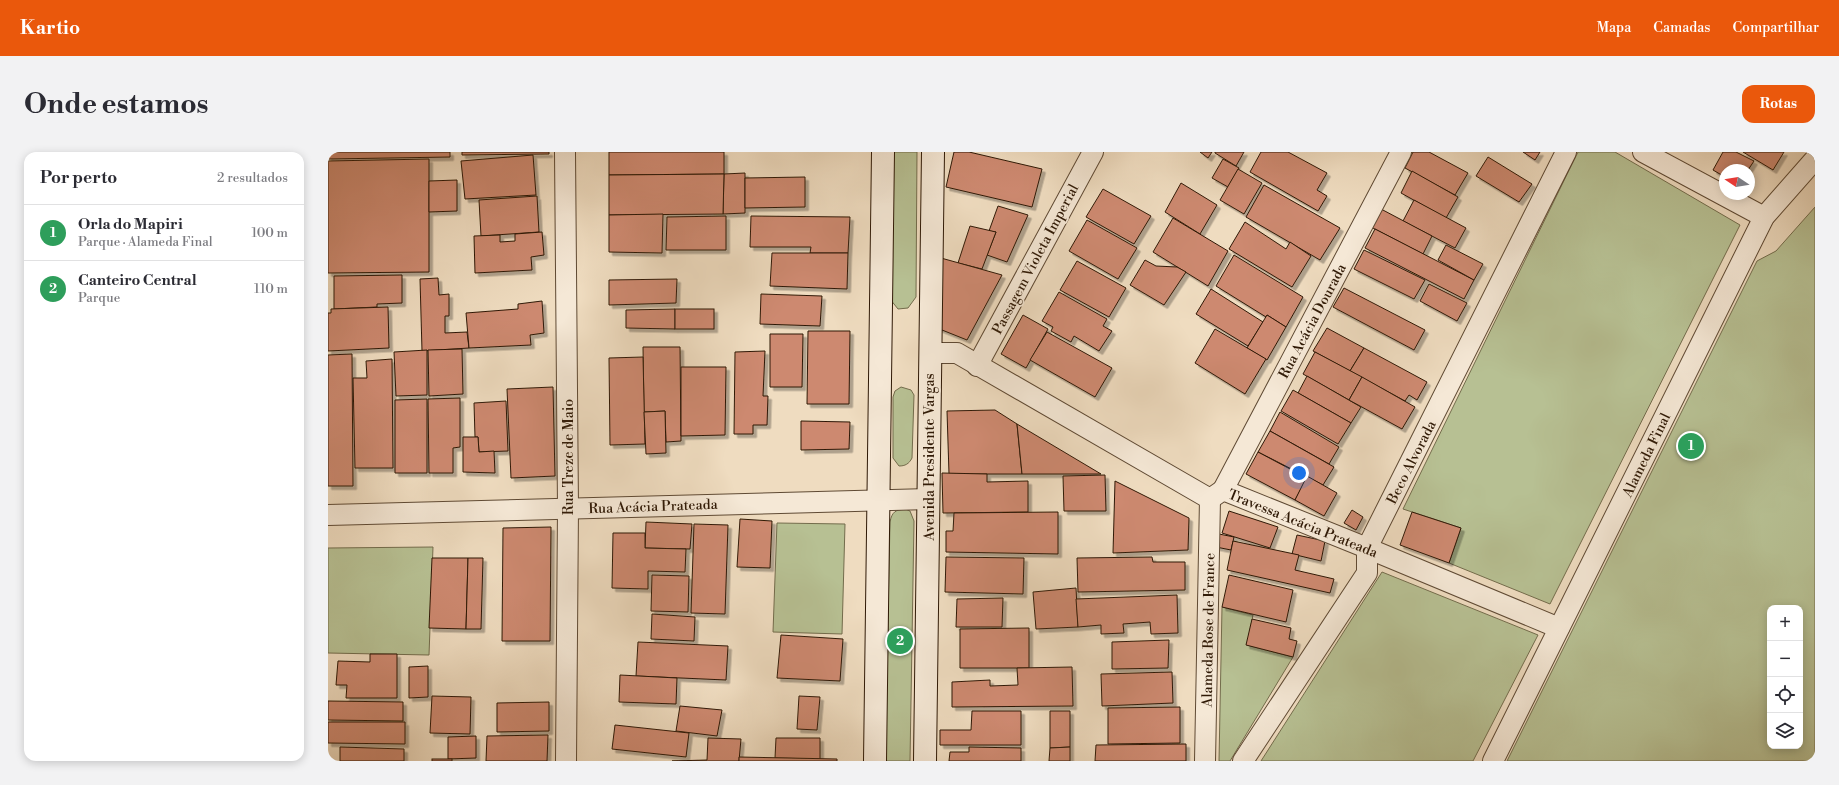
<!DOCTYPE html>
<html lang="pt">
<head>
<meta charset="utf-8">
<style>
	:root { --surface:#fff; --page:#f2f2f3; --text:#2b2b33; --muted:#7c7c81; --line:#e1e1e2; --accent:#ea580c }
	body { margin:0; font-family:"Libre Bodoni",serif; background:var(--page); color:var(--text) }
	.controls { position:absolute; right:12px; bottom:12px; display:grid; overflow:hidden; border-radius:8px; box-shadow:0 2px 10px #0003 }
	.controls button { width:36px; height:36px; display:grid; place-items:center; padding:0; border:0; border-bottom:1px solid var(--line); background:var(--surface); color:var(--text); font:20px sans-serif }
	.compass { position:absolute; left:1391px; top:12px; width:36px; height:36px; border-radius:50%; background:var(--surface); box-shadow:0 2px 10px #0003; rotate:282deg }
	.you { position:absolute; left:971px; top:321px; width:14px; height:14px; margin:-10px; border:3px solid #fff; border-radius:50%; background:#1a73e8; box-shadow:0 0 0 6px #1a73e833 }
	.badge { display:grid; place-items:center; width:26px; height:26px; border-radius:50%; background:var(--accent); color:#fff; font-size:13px; font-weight:700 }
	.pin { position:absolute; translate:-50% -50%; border:2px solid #fff; box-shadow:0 1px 4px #0006 }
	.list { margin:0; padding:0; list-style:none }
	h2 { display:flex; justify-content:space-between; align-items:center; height:52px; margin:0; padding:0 16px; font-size:17px }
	h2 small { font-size:13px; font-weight:400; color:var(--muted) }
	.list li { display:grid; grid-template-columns:26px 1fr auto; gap:12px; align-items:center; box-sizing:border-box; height:56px; padding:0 16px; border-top:1px solid var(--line) }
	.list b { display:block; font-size:15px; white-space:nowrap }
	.list p { margin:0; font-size:13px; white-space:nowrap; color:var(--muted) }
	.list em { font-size:13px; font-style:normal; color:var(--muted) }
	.icon { flex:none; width:22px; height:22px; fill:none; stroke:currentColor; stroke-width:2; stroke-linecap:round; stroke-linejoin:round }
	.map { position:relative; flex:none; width:1487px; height:609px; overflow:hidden; border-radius:12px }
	header { display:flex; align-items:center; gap:24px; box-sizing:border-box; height:56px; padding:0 20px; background:var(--accent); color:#fff }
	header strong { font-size:19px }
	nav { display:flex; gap:22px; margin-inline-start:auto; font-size:14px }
	.intro { display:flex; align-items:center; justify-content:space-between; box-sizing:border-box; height:96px; padding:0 24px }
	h1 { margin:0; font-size:28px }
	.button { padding:10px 18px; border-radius:12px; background:var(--accent); color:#fff; font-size:14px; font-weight:700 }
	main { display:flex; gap:24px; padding:0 24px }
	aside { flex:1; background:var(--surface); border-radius:12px; box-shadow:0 2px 10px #0003 }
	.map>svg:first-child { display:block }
	.green { fill:#b7c093; stroke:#736c4c; fill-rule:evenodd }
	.building { fill:#cd896f; stroke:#2f1906; filter:url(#shadow) }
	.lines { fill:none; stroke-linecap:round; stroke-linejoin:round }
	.street-casing { stroke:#5f4a34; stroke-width:22 }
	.secondary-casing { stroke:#2f1906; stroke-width:24 }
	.street { stroke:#f5e8d6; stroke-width:20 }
	.secondary { stroke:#f5e8d6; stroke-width:22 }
	.labels { text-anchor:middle; stroke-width:3.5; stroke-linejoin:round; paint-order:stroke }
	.street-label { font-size:14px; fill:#2f1906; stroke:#f5e8d6 }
</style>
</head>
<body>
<header>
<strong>Kartio</strong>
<nav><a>Mapa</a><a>Camadas</a><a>Compartilhar</a></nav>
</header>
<div class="intro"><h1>Onde estamos</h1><a class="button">Rotas</a></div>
<main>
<aside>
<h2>Por perto<small>2 resultados</small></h2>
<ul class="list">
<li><span class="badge" style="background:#2e9e5b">1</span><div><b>Orla do Mapiri</b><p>Parque · Alameda Final</p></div><em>100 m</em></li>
<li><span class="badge" style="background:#2e9e5b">2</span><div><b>Canteiro Central</b><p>Parque</p></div><em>110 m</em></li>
</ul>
</aside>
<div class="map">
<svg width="1487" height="609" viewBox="0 0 1487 609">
	<defs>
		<filter id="shadow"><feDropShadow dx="3.5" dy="3.5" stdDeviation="0" flood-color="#0004"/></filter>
	</defs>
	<rect width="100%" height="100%" fill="#efdcc0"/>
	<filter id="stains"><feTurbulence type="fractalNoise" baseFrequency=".005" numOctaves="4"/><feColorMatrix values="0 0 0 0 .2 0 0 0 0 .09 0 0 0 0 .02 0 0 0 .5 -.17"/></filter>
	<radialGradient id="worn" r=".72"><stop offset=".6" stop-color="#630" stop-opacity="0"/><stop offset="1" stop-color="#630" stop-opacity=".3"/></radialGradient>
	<g class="green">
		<polygon points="564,0 589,0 588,145 580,156 570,157 562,147"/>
		<polygon points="1250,0 1287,0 1412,73 1222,452 1121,411 1133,376 1075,357"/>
		<path d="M1487 55V609H1179L1429 109 1448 99ZM1442 456H1472V594H1442Z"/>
		<path d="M573 235 583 238 586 243 584 306C581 312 577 314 571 314L565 306V245L567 239Z"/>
		<path d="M577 357 582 359 586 369 582 609H557L562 370C564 360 567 358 577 357Z"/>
		<polygon points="449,371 517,372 514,482 445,480"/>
		<polygon points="105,395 101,503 0,501 0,396"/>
		<polygon points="1054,420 1210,483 1145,609 933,609"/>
		<polygon points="894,455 925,463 919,493 965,505 902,609 891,609"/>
	</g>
	<g class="building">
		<polygon points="0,0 122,0 122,5 0,7"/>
		<polygon points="134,0 221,0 221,2 134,3"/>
		<polygon points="281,0 396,0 396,22 281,23"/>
		<polygon points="626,0 641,0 714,17 704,55 618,35"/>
		<polygon points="872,0 884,0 880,6"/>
		<polygon points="887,0 916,0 908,14 887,1"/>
		<polygon points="933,0 960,0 999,21 989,38 999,44 990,59 922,20"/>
		<polygon points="1085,0 1101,0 1140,21 1127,43 1077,16"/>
		<polygon points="1195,0 1212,0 1207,8"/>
		<polygon points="1395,0 1408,0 1426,9 1420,18 1397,18 1397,25 1385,18"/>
		<polygon points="1415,0 1456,0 1445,18"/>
		<polygon points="205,3 208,43 137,47 133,9"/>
		<polygon points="1160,5 1204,32 1191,50 1148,24"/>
		<polygon points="101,7 101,120 0,121 0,9"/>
		<polygon points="895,7 911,16 900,35 884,26"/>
		<polygon points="910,17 934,31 916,62 892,48"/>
		<polygon points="1084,19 1130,45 1118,66 1073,41"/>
		<polygon points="417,21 417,61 395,62 396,22"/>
		<polygon points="396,22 395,62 281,63 281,23"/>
		<polygon points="477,25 477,55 417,56 417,26"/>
		<polygon points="129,28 129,59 101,60 101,29"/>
		<polygon points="853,31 889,53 872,82 837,60"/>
		<polygon points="936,33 1012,76 992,108 918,65"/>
		<polygon points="775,37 823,64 806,92 758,65"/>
		<polygon points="209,44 211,80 153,84 151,48"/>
		<polygon points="1086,48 1138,76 1127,96 1075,69"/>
		<polygon points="670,54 700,63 679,110 659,103 668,80 661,79"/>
		<polygon points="1053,57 1104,84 1095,102 1043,75"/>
		<polygon points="335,62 334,101 281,100 281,63"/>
		<polygon points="398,64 398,98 338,98 339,65"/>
		<polygon points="423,64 522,65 520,101 482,101 483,95 422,95"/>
		<polygon points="845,66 900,99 880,134 825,100"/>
		<polygon points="759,68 809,96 790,127 741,99"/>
		<polygon points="917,70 958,97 962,90 983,104 964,135 901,97"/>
		<polygon points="642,74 668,80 654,117 630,111"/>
		<polygon points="1047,77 1146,128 1136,147 1037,96"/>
		<polygon points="214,80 216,103 203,105 204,118 147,121 146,84 172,83 172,90 187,89 187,82"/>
		<polygon points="1118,93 1155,112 1146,128 1110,108"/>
		<polygon points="1036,98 1097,128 1086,147 1026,117"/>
		<polygon points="444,101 520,101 519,137 442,134"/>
		<polygon points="906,103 975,145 958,175 939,163 938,165 888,134"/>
		<polygon points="613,106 674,123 639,188 609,176"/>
		<polygon points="817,108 828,114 849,115 858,120 836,153 802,133"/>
		<polygon points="749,109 798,136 781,165 732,138"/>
		<polygon points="74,123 74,151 49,152 49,155 6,157 6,124"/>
		<polygon points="110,126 111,143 121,142 121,164 117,164 117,181 139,180 141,196 94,199 92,127"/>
		<polygon points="349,127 348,151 281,153 281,128"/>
		<polygon points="1101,132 1139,151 1129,169 1092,149"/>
		<polygon points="1016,136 1097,178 1086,198 1005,155"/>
		<polygon points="883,137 935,170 920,194 868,162"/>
		<polygon points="731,140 779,167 775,174 784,179 771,199 746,184 743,190 723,179 725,175 714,169"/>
		<polygon points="433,142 494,144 492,174 432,172"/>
		<polygon points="214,149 216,181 202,183 203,193 141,196 138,161 190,157 190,152"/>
		<polygon points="60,155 61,196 0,199 0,161 3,161 3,157"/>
		<polygon points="347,157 347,177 298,176 298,158"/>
		<rect x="347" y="157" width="39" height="20"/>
		<polygon points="695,163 720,177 698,216 673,202"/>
		<polygon points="939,163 958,175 939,208 919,196"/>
		<polygon points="999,176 1036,196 1022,219 985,199"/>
		<polygon points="887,177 938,207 917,242 867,211"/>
		<polygon points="480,179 522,179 521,252 479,252"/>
		<polygon points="719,180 784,216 767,245 702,208"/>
		<polygon points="442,182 475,182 474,235 442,235"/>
		<polygon points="315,195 352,195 353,289 338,290 337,259 316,260"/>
		<polygon points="1036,196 1099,230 1089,248 1081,243 1077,249 1022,219"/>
		<polygon points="134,197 135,242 101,244 100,198"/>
		<polygon points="99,198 99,243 68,244 66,200"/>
		<polygon points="437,199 435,244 440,244 439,273 425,273 425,282 406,282 407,200"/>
		<polygon points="987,200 1034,225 1021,248 975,222"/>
		<polygon points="24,202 25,334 0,334 0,203"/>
		<polygon points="315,205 317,292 282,293 281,206"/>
		<polygon points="64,207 65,316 27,316 25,226 39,226 38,209"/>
		<polygon points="353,215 398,215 397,283 353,284"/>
		<polygon points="979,224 1033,255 1023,271 970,241"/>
		<polygon points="1034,225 1087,255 1074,277 1021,248"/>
		<polygon points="225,235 227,324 183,326 179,237"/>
		<polygon points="965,238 1023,271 1010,292 953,259"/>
		<polygon points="132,246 132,295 125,296 125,321 101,321 100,247"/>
		<polygon points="99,247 99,321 67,321 67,248"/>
		<polygon points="178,249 180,299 151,300 150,285 147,285 146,251"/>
		<polygon points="667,258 689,272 694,322 621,322 619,259"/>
		<polygon points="337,259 338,301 318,302 316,260"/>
		<polygon points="952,260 1011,295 1001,312 942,279"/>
		<polygon points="473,269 522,270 521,297 473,298"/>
		<polygon points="689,272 773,322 694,322"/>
		<polygon points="942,279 1006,315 995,333 930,300"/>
		<polygon points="135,285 150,285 151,300 166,299 167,321 135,320"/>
		<polygon points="930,300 979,326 967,348 918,322"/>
		<polygon points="614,321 659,322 659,330 700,329 700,360 615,361"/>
		<polygon points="777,323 778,359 736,359 735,324"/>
		<polygon points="979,324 1009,341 996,364 967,348"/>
		<polygon points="787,329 861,366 860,398 785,401"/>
		<polygon points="1024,358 1035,365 1028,378 1016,371"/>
		<polygon points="901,359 950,375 942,396 894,381"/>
		<polygon points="730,360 730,402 618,400 618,379 625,379 626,361"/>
		<polygon points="1084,360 1133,376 1121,411 1072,393"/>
		<polygon points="412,367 444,369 442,416 409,415"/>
		<polygon points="318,370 364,372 362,397 317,396"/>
		<polygon points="366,372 400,373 397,462 363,461"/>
		<polygon points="223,375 222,489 174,489 175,376"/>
		<polygon points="285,381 317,381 317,396 358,397 357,420 320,419 320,437 284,436"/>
		<polygon points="891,382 906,385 903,398 888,395"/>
		<polygon points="969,383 997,389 993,409 964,402"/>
		<polygon points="905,389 971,403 967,418 1006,427 1002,441 899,418"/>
		<polygon points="618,405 696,406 695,442 617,440"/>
		<polygon points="824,405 825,410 857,410 857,438 750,440 749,406"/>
		<polygon points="104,406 140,406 138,477 101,476"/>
		<polygon points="140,406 155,406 153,477 138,477"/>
		<polygon points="324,423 361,424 360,460 323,459"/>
		<polygon points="901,423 965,438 958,470 894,455"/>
		<polygon points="748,436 750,475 708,477 705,440"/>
		<polygon points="849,443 850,481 823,482 822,470 795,472 796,481 773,482 773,473 750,475 748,447"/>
		<polygon points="675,446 674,475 628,475 629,447"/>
		<polygon points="324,462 367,465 366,489 323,487"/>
		<polygon points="924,467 963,476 961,487 969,489 965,505 918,493"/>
		<polygon points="701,476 701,516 632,516 632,477"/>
		<polygon points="453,483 515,487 512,529 449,526"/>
		<polygon points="841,488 840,516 784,517 784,490"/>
		<polygon points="310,490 400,494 398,528 308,524"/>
		<polygon points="42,502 69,502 69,546 18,546 19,533 8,533 10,509 42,510"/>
		<polygon points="100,514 100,545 81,546 81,515"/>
		<polygon points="744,515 745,554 624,555 624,530 662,528 662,534 690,533 689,516"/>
		<polygon points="844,520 845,551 774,554 773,522"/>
		<polygon points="292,523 349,526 348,552 291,550"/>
		<polygon points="104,544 143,545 142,582 102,581"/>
		<polygon points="471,544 492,545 489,578 469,577"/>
		<polygon points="0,549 75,550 75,569 0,568"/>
		<polygon points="221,550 221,579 169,580 169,551"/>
		<polygon points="352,554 394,558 389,584 348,579"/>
		<polygon points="852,555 852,591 780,592 780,556"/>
		<polygon points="644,559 693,559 693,593 612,593 612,578 643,578"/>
		<polygon points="722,559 742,559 742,595 722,596"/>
		<polygon points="0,570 77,570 77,592 0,591"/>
		<polygon points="287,573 361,581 358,605 284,597"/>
		<polygon points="220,583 219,609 158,609 159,584"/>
		<polygon points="148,584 148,606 120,607 120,585"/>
		<polygon points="380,586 413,587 411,609 344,609 379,608"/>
		<polygon points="448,586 492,586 492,607 447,606"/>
		<polygon points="858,592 858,609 767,609 768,593"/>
		<polygon points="12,595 76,597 76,609 12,609"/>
		<polygon points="641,595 693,596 693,609 621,609 622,600 641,600"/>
		<polygon points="742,595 742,609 721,609 722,596"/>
		<polygon points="411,605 509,607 509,609 411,609"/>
		<rect x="104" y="607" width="20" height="2"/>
	</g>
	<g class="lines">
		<defs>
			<g id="street">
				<polyline points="237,0 240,356 238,609"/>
				<polyline points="1315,0 1436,65"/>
				<polyline points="602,201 629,201 882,347 895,338 1039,396 1231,476"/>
				<polyline points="649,214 765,0"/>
				<polyline points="895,338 1073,0"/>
				<polyline points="0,363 601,347"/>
				<polyline points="877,609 882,347"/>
				<polyline points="915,609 1039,421 1039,396 1238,0"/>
				<polyline points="1165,609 1436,65 1487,7"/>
			</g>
			<g id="secondary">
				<polyline points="547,609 555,0"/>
				<polyline points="597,609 605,0"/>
			</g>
		</defs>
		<use href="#street" class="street-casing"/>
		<use href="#secondary" class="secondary-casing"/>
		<use href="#street" class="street"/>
		<use href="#secondary" class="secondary"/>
	</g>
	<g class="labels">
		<g class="street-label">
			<text transform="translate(707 107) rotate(-62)" y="5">Passagem Violeta Imperial</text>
			<text transform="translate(984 169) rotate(-62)" y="5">Rua Acácia Dourada</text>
			<text transform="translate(1318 303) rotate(-64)" y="5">Alameda Final</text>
			<text transform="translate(240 305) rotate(-90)" y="5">Rua Treze de Maio</text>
			<text transform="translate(601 305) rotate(-90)" y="5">Avenida Presidente Vargas</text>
			<text transform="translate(1083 310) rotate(-63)" y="5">Beco Alvorada</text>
			<text transform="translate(325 354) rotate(-2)" y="5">Rua Acácia Prateada</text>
			<text transform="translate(975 371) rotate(22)" y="5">Travessa Acácia Prateada</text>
			<text transform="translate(880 478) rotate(-89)" y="5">Alameda Rose de France</text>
		</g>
	</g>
	<rect width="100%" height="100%" filter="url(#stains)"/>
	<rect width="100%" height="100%" fill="url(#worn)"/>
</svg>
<div class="controls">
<button>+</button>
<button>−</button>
<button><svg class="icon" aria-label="locate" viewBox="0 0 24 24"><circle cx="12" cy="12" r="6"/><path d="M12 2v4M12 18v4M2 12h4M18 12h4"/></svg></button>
<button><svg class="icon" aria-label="layers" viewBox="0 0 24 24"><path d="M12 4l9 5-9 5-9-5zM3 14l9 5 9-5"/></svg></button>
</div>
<svg class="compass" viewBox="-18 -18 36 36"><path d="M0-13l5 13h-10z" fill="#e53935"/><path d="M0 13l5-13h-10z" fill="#7c7c81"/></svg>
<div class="you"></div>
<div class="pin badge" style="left:1363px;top:294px;background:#2e9e5b">1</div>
<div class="pin badge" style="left:572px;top:489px;background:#2e9e5b">2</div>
</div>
</main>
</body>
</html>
